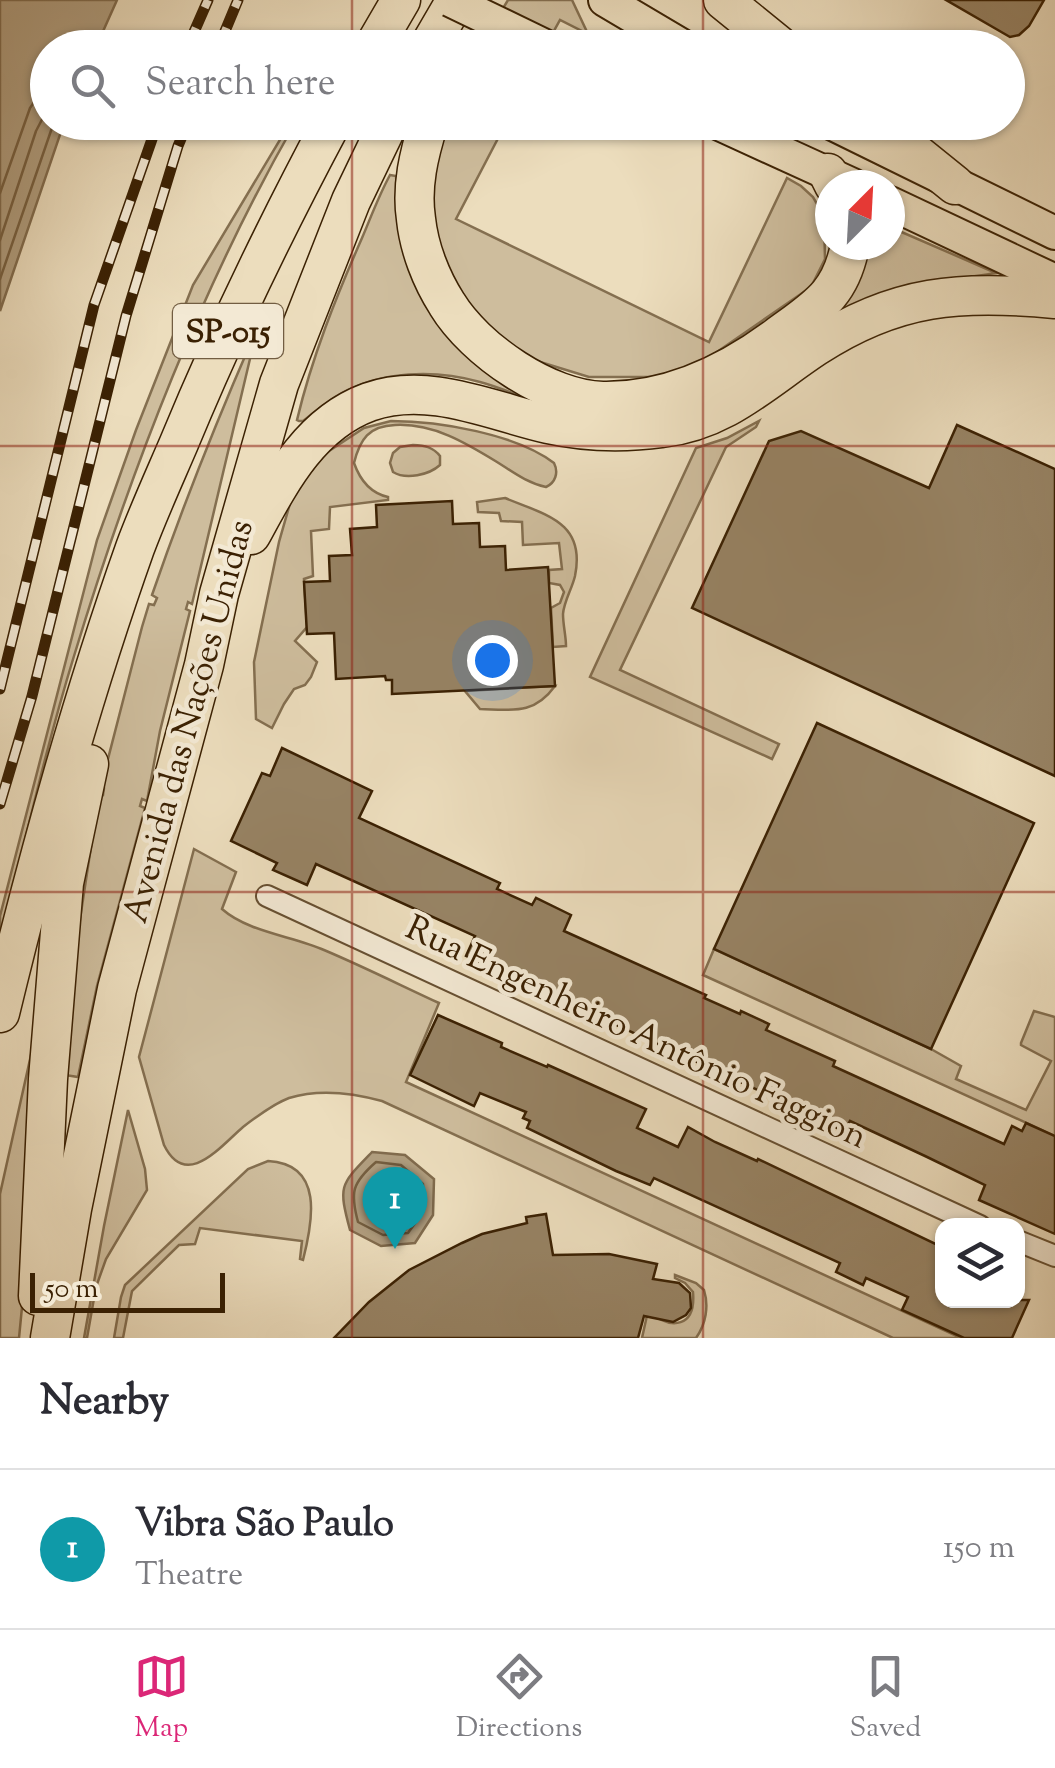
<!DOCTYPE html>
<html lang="en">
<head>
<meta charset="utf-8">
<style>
	:root { --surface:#fff; --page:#f7f7f7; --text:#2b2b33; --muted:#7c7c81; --line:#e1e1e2; --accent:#db2777 }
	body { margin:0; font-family:"Sorts Mill Goudy",serif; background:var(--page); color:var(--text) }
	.controls { position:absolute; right:30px; bottom:30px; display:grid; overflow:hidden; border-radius:20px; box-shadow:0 2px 8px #0004 }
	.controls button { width:90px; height:90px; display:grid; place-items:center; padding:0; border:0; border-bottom:2px solid var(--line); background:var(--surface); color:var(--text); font:50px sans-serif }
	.compass { position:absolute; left:815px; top:170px; width:90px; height:90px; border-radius:50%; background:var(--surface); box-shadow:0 2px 8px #0004; rotate:24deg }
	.scale { position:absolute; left:30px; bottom:25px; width:195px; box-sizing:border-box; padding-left:10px; border:5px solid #3b2103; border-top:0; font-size:28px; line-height:35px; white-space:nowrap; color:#3b2103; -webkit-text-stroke:8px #f3e9d4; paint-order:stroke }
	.you { position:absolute; left:492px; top:660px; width:35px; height:35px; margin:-25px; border:8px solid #fff; border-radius:50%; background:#1a73e8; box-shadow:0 0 0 15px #1a73e833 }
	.badge { display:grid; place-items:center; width:65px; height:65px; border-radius:50%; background:var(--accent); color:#fff; font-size:32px; font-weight:700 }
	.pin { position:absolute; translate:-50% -82px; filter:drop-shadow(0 2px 5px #0008) }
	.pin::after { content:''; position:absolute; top:52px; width:35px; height:30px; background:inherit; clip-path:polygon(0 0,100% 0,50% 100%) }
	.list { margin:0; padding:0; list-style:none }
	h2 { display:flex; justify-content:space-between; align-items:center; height:130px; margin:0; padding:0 40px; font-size:42px }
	h2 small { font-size:32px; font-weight:400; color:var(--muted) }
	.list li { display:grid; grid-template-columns:65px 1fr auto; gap:30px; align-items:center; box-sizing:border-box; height:160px; padding:0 40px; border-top:2px solid var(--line) }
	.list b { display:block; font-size:38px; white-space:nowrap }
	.list p { margin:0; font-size:32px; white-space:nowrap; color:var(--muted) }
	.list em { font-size:32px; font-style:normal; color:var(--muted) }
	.icon { flex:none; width:55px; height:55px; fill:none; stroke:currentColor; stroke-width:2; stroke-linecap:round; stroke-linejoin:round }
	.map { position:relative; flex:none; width:1055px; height:1338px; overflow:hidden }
	.search { position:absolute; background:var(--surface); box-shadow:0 2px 8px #0004; left:30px; right:30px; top:30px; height:110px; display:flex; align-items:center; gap:25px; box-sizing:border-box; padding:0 35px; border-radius:55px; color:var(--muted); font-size:38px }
	.sheet { height:290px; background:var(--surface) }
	nav { display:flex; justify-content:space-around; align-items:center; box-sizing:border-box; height:140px; border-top:2px solid var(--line); background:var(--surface); font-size:28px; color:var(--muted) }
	nav a { display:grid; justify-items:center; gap:5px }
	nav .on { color:var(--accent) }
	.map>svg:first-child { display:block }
	.green { fill:#cebd9d; stroke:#846f50; stroke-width:2.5 }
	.water { fill:#b09d7e; stroke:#816b4d; stroke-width:2.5 }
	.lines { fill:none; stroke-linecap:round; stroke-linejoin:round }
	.shore { stroke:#765f40; stroke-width:2.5 }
	.building { fill:#978364; stroke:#3b2103; stroke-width:2.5 }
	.street-casing { stroke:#675032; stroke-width:24 }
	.primary-casing { stroke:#3b2103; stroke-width:36 }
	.highway-casing { stroke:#3b2103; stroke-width:41 }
	.street { stroke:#f3e9d4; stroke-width:20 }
	.primary { stroke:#ecddbd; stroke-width:32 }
	.highway { stroke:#ecddbd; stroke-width:38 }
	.rail-casing { stroke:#3b2103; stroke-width:11 }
	.rail { stroke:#f3e9d4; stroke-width:8; stroke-dasharray:22; stroke-linecap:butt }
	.primary-bridge-casing { stroke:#3b2103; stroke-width:36; stroke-linecap:butt }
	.primary-bridge { stroke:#ecddbd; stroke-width:32 }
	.grid { fill:none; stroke:#8f2418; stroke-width:2.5; stroke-opacity:0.55 }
	.labels { text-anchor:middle; stroke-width:9; stroke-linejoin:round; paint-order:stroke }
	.shield { fill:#f3e9d4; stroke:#725d42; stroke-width:2.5 }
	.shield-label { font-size:32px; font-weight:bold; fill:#3b2103 }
	.street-label { font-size:35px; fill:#3b2103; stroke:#f3e9d4 }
</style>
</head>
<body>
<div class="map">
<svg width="1055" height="1338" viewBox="0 0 1055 1338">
	<rect width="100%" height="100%" fill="#ecddbd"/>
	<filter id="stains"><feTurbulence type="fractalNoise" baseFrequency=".002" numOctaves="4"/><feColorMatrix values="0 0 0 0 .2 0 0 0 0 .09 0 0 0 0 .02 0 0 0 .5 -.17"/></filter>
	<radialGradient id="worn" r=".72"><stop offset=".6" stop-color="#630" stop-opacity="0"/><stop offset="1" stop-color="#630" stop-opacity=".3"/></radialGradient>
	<g class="green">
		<polygon points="508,0 572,0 588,34 560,20 545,47 479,48"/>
		<path d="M290 123H295C200 289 130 472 74 656 45 750 24 847 0 943V916L97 540 136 430 193 285Z"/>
		<polygon points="441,123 506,123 456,219 709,342 787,178 801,186 813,197 824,216 825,259 811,287 701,363 660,377 589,377 537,361 508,345 488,329 461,296 431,228 428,172"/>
		<path d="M390 175 396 176C398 210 401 241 414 273 452 373 564 430 667 408 713 398 750 370 787 344 824 318 859 294 861 245H890V227L996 273C943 281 889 288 841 313 807 330 780 358 748 379 717 401 680 414 642 418 617 420 591 419 566 413 537 405 510 390 480 382 434 369 382 371 340 394 327 401 315 412 303 421H299L297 420C312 357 336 297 362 238 371 217 379 195 390 175Z"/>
		<path d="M252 340 254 342 192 604 188 602 186 609 190 611 160 731 147 801 142 799 140 806 145 808 97 986 78 1077 65 1075 72 972 99 794 103 795 104 788 101 786 142 627 149 604 154 605 157 598 152 595C182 508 215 425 252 340Z"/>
		<path d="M391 421C439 421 516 434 554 463 559 473 555 483 546 487 527 483 513 472 497 462 466 443 433 423 395 425 369 426 360 439 354 463 360 480 370 493 388 497V500L330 507 329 529 311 531 313 576 304 579 307 627 295 641 317 662 311 677 305 685 294 689 284 704 272 728 256 719 254 662 279 542 293 493 326 453 364 428Z"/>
		<polygon points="759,421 756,427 726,447 620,670 779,744 772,759 590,677 696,448 727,438"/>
		<path d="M413 445C424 445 433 447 440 456V465C429 475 406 480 393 472L390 463 393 453 400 447Z"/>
		<path d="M505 498C546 515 586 522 575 576 572 589 564 601 563 614 563 625 566 636 566 646L553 647 551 608 560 603 564 592 560 585 549 583V570L562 569 559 543 523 545 522 522 501 521 499 513 478 512 477 502Z"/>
		<path d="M555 686C534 715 513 710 480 709L465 691Z"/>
		<path d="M194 849 236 872 222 909C248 932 292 936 324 950 362 966 400 985 439 1003L406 1082 961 1338H893L382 1101C353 1093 318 1089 289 1098 273 1104 256 1117 243 1127 220 1147 186 1190 164 1145L139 1057Z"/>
		<polygon points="714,949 931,1049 961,1066 956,1079 1026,1110 1051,1061 1021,1045 1021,1043 1034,1011 1055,1017 1055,1136 703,975"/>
		<polygon points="39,1019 26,1266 19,1338 0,1338 0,1194"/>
		<polygon points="128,1110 145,1169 147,1190 106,1259 96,1287 87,1338 84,1338 104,1226"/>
		<path d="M268 1161C324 1164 313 1221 303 1260L300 1259 302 1241 200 1228 195 1244 179 1245 132 1291 123 1338H114L121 1297 125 1285 248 1169Z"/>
		<path d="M675 1275 696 1283 704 1290C709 1306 706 1324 696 1338H642L648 1311C672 1331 696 1327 693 1292L685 1283 675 1278Z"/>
	</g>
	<g class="water">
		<polygon points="0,0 117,0 96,47 48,48 48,122 64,123 0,311"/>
		<path d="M372 1152 405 1155 434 1179 433 1215 415 1243 381 1246 350 1230C338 1185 340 1185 372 1152Z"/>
	</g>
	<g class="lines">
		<g class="shore">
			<polyline points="0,193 30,108 37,98 48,90"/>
			<polyline points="0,240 36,131 48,108"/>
			<polyline points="0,279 54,122"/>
			<path d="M376 1162 401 1165 423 1184V1212L408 1233 383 1235 358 1222C350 1192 352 1183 376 1162Z"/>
			<path d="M382 1175 396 1177 411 1190 410 1208 401 1221 385 1223 368 1213C364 1195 366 1185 382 1175Z"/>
		</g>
	</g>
	<g class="building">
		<polygon points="946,0 1044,0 1029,26 1019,35 1010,37"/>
		<polygon points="957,425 1055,469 1055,776 692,608 769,441 801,431 929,488"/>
		<polygon points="452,501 453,524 479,523 480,547 505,546 506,570 548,567 555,686 392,694 392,680 386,680 385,676 336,679 334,633 307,634 304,582 330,581 329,556 352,555 350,529 377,527 376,505"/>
		<polygon points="817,723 1034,823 931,1049 714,949"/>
		<polygon points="282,748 372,791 359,818 500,883 497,889 532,905 536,898 571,915 564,931 706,995 704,998 740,1014 741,1011 769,1024 766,1030 835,1061 833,1066 1004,1144 1012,1126 1022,1131 1026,1123 1055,1136 1055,1234 979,1200 985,1185 925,1156 850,1121 844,1132 819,1118 466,956 475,936 316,864 307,885 273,870 277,863 231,841 262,773 270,776"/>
		<polygon points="438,1015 502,1043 501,1047 547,1067 548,1065 646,1109 637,1128 678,1147 688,1127 715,1142 757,1161 758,1159 942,1247 942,1300 1029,1300 1012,1338 964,1338 902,1310 908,1297 866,1278 863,1285 836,1272 840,1263 654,1178 650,1185 616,1171 527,1128 530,1121 523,1118 526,1112 480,1093 474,1106 410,1075"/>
		<polygon points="546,1214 553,1255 609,1254 657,1264 653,1279 679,1283 690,1293 691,1308 686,1315 673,1322 644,1316 638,1338 334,1338 369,1302 409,1270 462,1243 482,1234 527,1223 526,1217"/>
	</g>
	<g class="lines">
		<defs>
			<g id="street">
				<polyline points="267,896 980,1226"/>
				<polyline points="1018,1241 1055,1256"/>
			</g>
			<g id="primary">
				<polyline points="605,0 686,48"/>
				<polyline points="715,122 853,185"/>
				<polyline points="829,122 1055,233"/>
				<polyline points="890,203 1055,281"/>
			</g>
			<g id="highway">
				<polyline points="723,0 782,48"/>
				<polyline points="373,48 401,0"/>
				<polyline points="428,48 456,0"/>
				<path d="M429 122C419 154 411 186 416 219 419 248 431 279 447 304 475 350 548 400 603 401 667 402 727 374 778 336 816 308 841 295 850 245"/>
				<polyline points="877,122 955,185"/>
				<polyline points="828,173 834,185"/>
				<path d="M251 535C280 482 309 424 369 402 429 381 491 411 548 424 584 432 625 433 662 428 725 421 765 380 815 347 896 294 961 290 1055 299"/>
				<path d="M0 1013C38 856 81 700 135 548 148 513 164 478 179 443 224 334 276 227 332 122"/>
				<polyline points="38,1296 48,1079 64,883 89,764"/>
				<polyline points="50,1338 72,1209 117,989 204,665 219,594 279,384 351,201 389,122"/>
			</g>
		</defs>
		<use href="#street" class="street-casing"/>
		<use href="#primary" class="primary-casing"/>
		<use href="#highway" class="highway-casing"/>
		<use href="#street" class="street"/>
		<use href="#primary" class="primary"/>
		<use href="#highway" class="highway"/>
		<defs>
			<g id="rail">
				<polyline points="187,48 208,0"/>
				<polyline points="218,48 238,0"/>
				<polyline points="0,689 94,305 158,122"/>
				<polyline points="0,804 32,696 126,316 178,146 188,122"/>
			</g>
		</defs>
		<use href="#rail" class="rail-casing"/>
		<use href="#rail" class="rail"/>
		<defs>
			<polyline id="primary-bridge" points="450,0 549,48"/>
		</defs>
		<use href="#primary-bridge" class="primary-bridge-casing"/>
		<use href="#primary-bridge" class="primary-bridge"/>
	</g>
	<path class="grid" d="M352 0V48M703 0V48M352 122V1338M703 122V1338M0 446H1055M0 892H1055"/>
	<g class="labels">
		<rect class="shield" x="173" y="304" width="110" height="54" rx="8"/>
		<g class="shield-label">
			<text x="228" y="342">SP-015</text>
		</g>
		<g class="street-label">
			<text transform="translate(187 721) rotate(-75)" y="12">Avenida das Nações Unidas</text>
			<text transform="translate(637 1031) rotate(25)" y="12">Rua Engenheiro Antônio Faggion</text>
		</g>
	</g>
	<rect width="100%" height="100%" filter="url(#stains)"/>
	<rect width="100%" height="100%" fill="url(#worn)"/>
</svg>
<div class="controls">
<button><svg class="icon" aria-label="layers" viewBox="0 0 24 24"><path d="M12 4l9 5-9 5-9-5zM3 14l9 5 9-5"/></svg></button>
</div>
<svg class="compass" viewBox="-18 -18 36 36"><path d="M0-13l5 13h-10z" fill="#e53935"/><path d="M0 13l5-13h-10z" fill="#7c7c81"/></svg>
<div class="scale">50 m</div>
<div class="you"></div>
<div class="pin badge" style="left:395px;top:1249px;background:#0f9aa8">1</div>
<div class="search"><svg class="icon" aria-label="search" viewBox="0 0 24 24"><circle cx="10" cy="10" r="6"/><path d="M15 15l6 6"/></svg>Search here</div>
</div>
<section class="sheet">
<h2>Nearby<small></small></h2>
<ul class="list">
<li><span class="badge" style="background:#0f9aa8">1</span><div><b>Vibra São Paulo</b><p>Theatre</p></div><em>150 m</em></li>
</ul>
</section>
<nav>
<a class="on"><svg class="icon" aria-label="map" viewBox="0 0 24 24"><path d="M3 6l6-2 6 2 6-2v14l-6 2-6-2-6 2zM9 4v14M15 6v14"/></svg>Map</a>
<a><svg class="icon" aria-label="directions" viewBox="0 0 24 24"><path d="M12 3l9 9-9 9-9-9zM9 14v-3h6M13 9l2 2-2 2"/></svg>Directions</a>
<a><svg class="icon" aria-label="saved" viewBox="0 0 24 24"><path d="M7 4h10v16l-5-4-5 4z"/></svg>Saved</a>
</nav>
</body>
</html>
